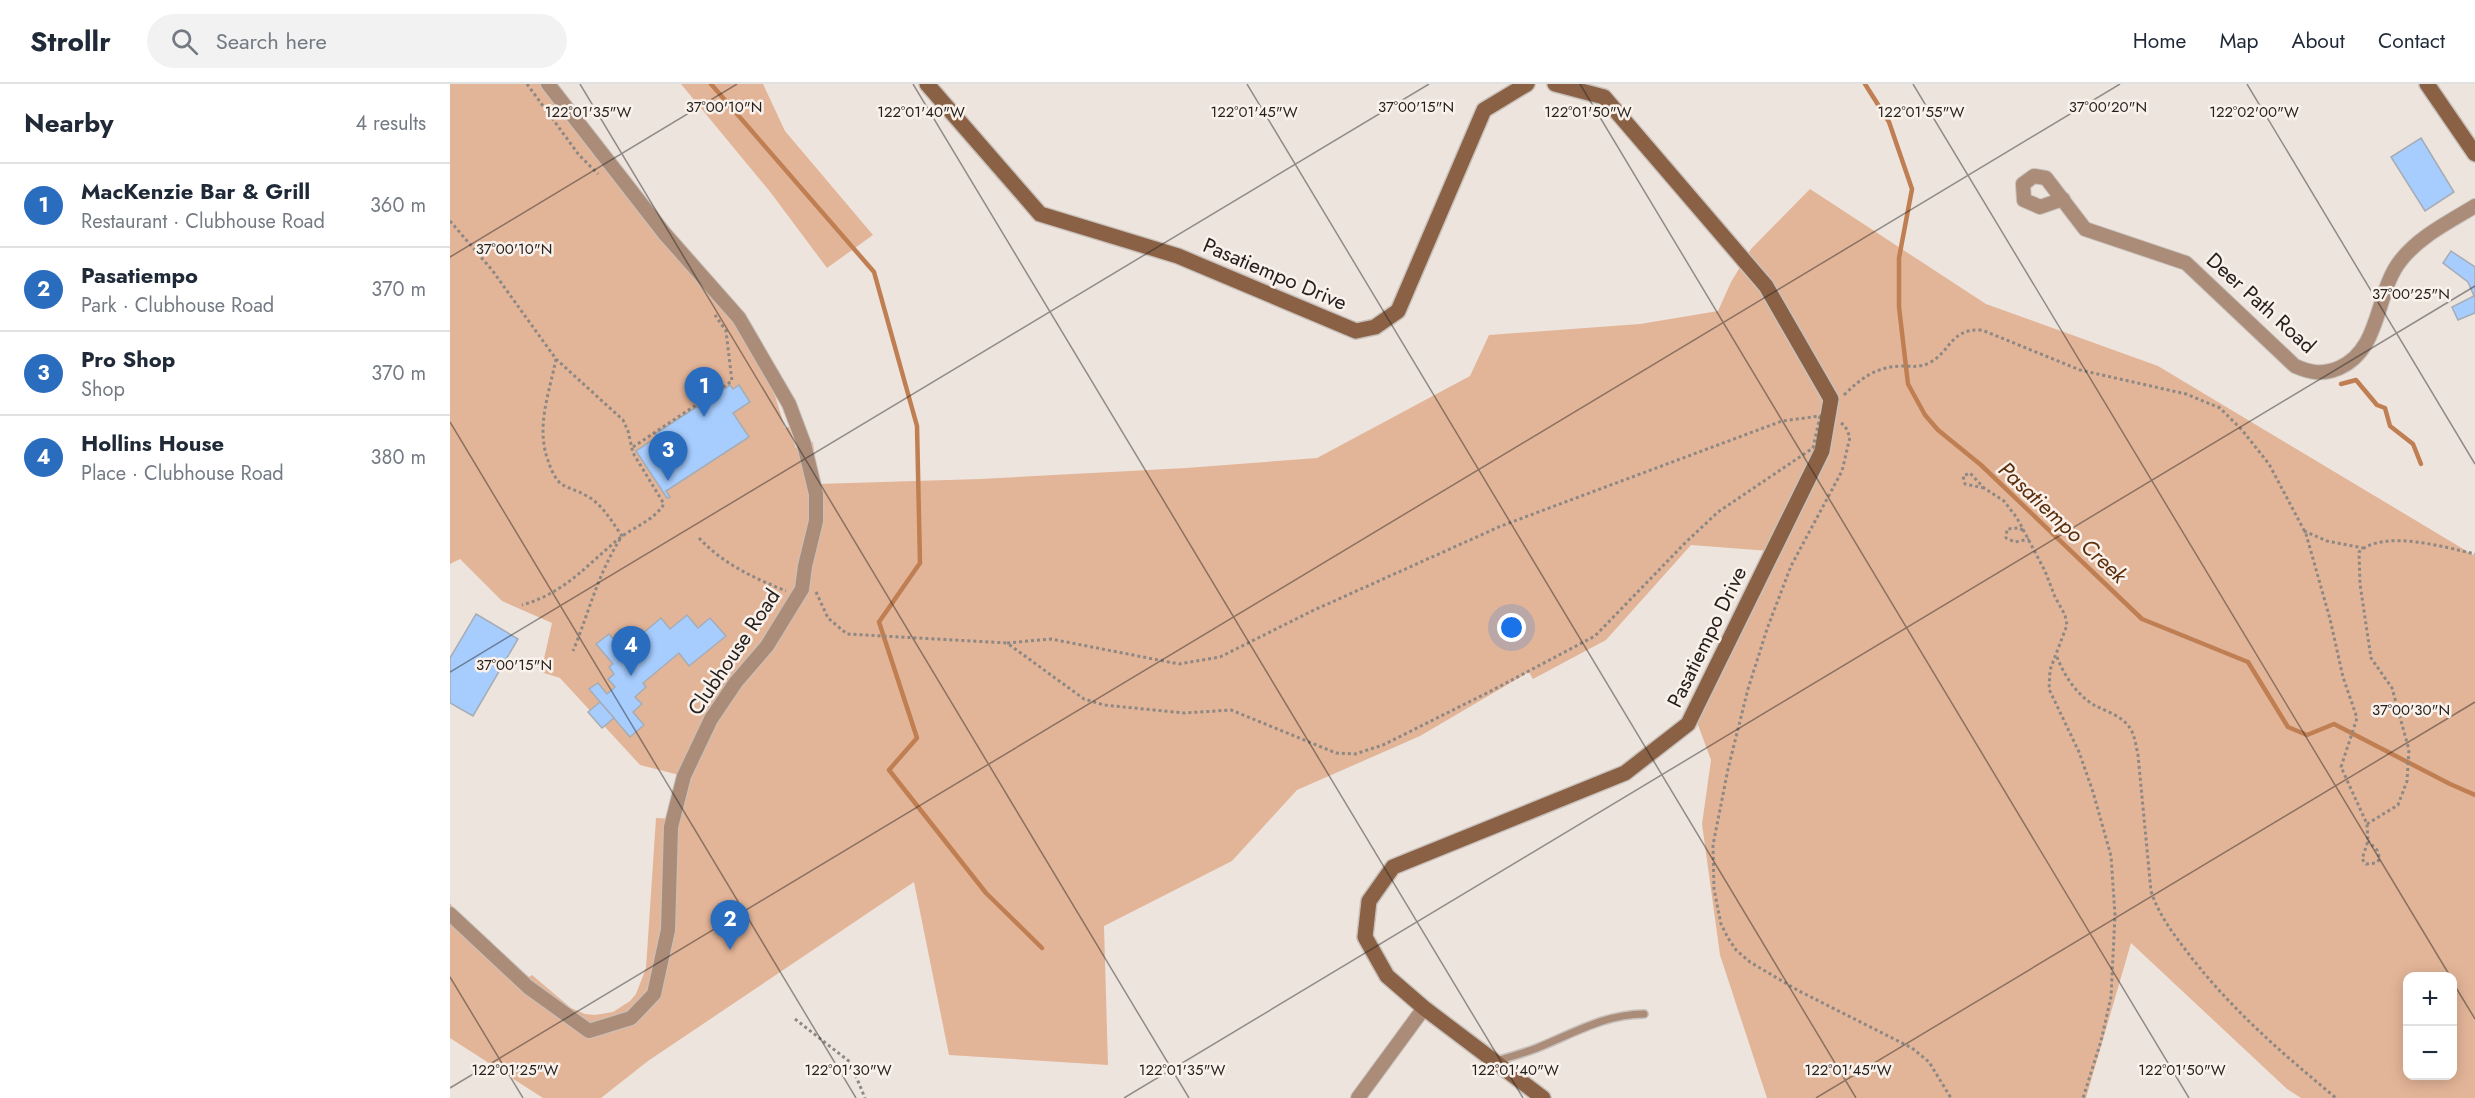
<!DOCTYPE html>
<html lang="en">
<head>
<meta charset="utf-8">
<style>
	:root { --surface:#fff; --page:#f2f2f3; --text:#1f2937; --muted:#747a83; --line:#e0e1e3; --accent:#2a6dbe }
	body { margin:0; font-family:Jost,sans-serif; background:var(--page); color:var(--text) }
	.controls { position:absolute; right:18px; bottom:18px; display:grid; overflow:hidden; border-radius:12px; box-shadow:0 3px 15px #0003 }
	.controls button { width:54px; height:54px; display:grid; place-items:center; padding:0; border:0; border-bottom:2px solid var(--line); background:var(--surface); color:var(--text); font:30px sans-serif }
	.you { position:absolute; left:1062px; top:544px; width:21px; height:21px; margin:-15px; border:4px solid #fff; border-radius:50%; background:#1a73e8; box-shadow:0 0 0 9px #1a73e833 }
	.badge { display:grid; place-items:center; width:39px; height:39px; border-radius:50%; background:var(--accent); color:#fff; font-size:20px; font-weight:700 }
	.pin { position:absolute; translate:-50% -50px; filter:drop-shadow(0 2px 3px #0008) }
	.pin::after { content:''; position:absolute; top:32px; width:21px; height:18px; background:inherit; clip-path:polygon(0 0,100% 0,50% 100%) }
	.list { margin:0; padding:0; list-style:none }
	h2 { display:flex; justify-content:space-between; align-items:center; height:78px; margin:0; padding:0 24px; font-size:26px }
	h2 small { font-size:20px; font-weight:400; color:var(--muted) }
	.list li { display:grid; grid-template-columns:39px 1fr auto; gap:18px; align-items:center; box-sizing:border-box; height:84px; padding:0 24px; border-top:2px solid var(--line) }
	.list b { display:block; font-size:22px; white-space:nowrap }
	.list p { margin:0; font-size:20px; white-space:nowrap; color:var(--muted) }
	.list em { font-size:20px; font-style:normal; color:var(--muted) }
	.icon { flex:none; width:33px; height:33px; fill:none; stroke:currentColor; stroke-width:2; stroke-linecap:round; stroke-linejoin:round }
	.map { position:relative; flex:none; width:2025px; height:1014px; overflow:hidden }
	header { display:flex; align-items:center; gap:36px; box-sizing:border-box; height:84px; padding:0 30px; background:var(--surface); border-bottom:2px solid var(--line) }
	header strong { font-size:28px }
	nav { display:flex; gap:33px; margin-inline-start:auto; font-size:21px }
	.search { width:420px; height:54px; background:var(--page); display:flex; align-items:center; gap:15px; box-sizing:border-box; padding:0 21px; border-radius:33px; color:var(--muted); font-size:22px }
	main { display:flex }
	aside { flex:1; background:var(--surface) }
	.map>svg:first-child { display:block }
	.green { fill:#e3b598; fill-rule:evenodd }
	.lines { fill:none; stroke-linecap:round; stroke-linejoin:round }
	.stream { stroke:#c07f52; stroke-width:4.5 }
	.building { fill:#a7cdff; stroke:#a6acb4; stroke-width:1.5 }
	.lane-casing { stroke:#c8c1bb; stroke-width:10 }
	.street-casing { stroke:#c8c1bb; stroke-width:16 }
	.secondary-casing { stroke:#c8c1bb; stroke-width:18 }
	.path { stroke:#8e8884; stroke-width:3; stroke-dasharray:3 3; stroke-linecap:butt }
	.lane { stroke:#aa8c79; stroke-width:7 }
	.street { stroke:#aa8c79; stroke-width:14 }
	.secondary { stroke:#8b6145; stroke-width:15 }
	.ticks { fill:none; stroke:#221f1d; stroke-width:1.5; stroke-opacity:0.45 }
	.labels { text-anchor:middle; stroke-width:5; stroke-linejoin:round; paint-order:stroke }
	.street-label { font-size:21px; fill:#221f1d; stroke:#fbf1eb }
	.water-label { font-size:22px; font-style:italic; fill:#5b2f0c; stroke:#fbf1eb }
	.ticks-label { font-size:15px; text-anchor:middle; fill:#221f1d; stroke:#fbf1eb; stroke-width:5; stroke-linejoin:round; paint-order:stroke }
</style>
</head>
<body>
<header>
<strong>Strollr</strong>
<div class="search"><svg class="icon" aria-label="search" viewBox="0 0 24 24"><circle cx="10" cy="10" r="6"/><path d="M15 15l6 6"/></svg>Search here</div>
<nav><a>Home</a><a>Map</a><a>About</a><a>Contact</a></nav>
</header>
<main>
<aside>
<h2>Nearby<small>4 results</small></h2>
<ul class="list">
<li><span class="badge">1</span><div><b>MacKenzie Bar &amp; Grill</b><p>Restaurant · Clubhouse Road</p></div><em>360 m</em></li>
<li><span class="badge">2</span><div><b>Pasatiempo</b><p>Park · Clubhouse Road</p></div><em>370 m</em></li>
<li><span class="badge">3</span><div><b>Pro Shop</b><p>Shop</p></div><em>370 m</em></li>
<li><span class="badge">4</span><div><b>Hollins House</b><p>Place · Clubhouse Road</p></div><em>380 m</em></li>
</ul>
</aside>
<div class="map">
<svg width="2025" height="1014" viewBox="0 0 2025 1014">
	<rect width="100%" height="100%" fill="#ede4de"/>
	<g class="green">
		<path d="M0 0H94L274 217 322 302 335 344 339 343 346 364 363 358 368 400 530 395 736 384 867 374 1020 292 1039 251 1190 240 1268 227 1281 198 1301 165 1360 105 1536 220 1708 282 2025 472V1014H1851L1837 1005 1681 859 1636 1014H1317L1270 871 1252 740 1261 676 1241 622 1319 467 1241 461 1156 556 1083 595 1079 588 970 652 847 706 782 777 654 842 658 981 499 971 464 798 198 977 151 1014H93L0 954V819L9 831 79 893 82 891 121 924 135 930 145 931 163 928 180 917 186 910 196 884 206 734 227 735 233 692 190 681 110 594 91 588 102 539 52 517 10 475 0 480ZM1958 892H2002V992H1958Z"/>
		<polygon points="231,0 313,0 335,47 423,151 377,184 321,109"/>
	</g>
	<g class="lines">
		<g class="stream">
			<polyline points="261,0 424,188 467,342 470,479 429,538 467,654 439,686 536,809 592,864"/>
			<polyline points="1415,0 1439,38 1462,105 1449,174 1449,223 1458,300 1475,331 1488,346 1531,381 1692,535 1798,578 1838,643 1857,651 1884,640 2000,700 2025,711"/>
			<polyline points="1891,300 1906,296 1927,321 1935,324 1940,342 1963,360 1971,380"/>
		</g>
	</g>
	<g class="building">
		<polygon points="1971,54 2004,108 1975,127 1941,73"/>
		<polygon points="2001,167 2025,183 2025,229 2008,236 2002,223 2024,212 2018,198 1993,179"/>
		<polygon points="280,301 283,305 289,301 300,318 283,329 299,353 216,407 220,413 217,414 186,367 207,353 205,350"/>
		<polygon points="26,530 68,555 23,632 0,619 0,574"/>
		<polygon points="237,531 248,544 260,534 276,552 239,582 229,569 193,599 196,603 185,613 192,620 183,628 194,641 180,653 139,605 148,599 157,610 165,603 158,595 164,590 159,583 163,580 146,560 159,550 173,566 211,534 220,545"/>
		<polygon points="150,618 164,634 152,644 138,628"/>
	</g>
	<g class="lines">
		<defs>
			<path id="lane" d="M1046 977C1060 973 1074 969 1087 964 1122 950 1155 930 1194 930"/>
			<g id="street">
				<path d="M1613 115 1590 123 1574 116 1573 100 1584 92 1596 94 1635 145 1736 179 1845 282C1861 289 1872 291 1889 284 1932 265 1925 208 1951 176 1970 152 1999 138 2025 122"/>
				<polyline points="0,830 78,903 139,947 181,934 204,910 218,846 221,743 234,692 261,635 286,598 317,562 352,505 355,482 366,437 366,410 354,360 339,320 289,234 214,149 98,0"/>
				<polyline points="908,1014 974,924"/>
			</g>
			<g id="secondary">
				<polyline points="477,0 590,130 728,172 906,247 925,243 948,227 1034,26 1077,0"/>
				<polyline points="1977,0 2025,70"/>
				<polyline points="1093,1014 974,924 937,892 915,853 919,817 943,783 1175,689 1238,640 1372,367 1381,315 1316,202 1154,13 1105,0"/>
			</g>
		</defs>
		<use href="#lane" class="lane-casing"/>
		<use href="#street" class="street-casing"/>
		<use href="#secondary" class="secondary-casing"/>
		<g class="path">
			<polyline points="77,0 129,71 148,90"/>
			<path d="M0 137 42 186 106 275 173 336 178 347 183 369 214 420C204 436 186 442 171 453 136 481 117 508 72 521"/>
			<path d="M106 275C99 310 85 345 99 379 101 386 105 394 110 399 118 405 127 406 135 411 152 419 162 438 172 452 147 491 140 526 123 567"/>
			<path d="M1394 311C1411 294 1426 283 1451 282 1461 282 1469 284 1479 279 1501 268 1500 244 1532 246L1630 286 1736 310 1770 324 1792 346 1819 380 1856 450 1880 535 1893 593 1907 634 1891 683 1917 740 1918 757 1912 775 1916 780 1926 779 1930 775 1927 766 1918 757"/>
			<polygon points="1370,332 1363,364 1268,428 1236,458 1145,552 1039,608 933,661 905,670 886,669 781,626 734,629 654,621 634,615 557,559 601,555 729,580 770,573 862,527 1051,442 1332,337"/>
			<polyline points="1391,339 1395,342 1400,353 1392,387 1341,482 1317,545 1298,605 1278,685 1263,761 1264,805 1271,840 1278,854 1286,866 1300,878 1349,907 1462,964 1479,978 1501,1014"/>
			<polyline points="183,363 282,297 276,247 265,231"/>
			<polyline points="1534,404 1515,400 1513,392 1520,389 1534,404 1554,417 1567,434 1595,487 1605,513 1615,531 1617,541 1600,586 1599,605 1629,668 1643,708 1661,772 1665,831 1661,913 1651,957 1633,1014"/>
			<polyline points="1573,446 1568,444 1557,445 1556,454 1565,458 1579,455"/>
			<polyline points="1854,447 1877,457 1913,464"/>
			<path d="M249 454C273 480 304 494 336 507"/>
			<polyline points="366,508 378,534 397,550 557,559"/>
			<path d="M1607 573C1614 591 1626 610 1644 621 1656 627 1672 632 1680 644 1685 652 1686 662 1688 671L1701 807C1709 832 1725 852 1741 873 1785 929 1832 969 1886 1014"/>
			<path d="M1917 740 1948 721 1957 697 1959 666 1942 604 1921 574 1910 500 1909 468C1933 445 1994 463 2025 470"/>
			<polyline points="345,935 400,978 415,1014"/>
		</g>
		<use href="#lane" class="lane"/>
		<use href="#street" class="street"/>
		<use href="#secondary" class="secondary"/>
	</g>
	<path class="ticks" d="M130 0 739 1014M463 0 1073 1014M797 0 1406 1014M1130 0 1739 1014M1463 0 2000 892M1797 0 2025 380M0 173 287 0M0 338 406 1014M0 588 979 0M0 893 73 1014M2002 897 2025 935M0 1004 1670 0M674 1014 2025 202M1366 1014 2025 618"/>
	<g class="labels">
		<g class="street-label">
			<text transform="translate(825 190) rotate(23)" y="7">Pasatiempo Drive</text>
			<text transform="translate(1811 219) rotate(42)" y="7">Deer Path Road</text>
			<text transform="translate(1257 553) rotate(-64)" y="7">Pasatiempo Drive</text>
			<text transform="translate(284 568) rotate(-56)" y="7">Clubhouse Road</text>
		</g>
		<g class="water-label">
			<text transform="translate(1613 438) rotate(43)" y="8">Pasatiempo Creek</text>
		</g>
	</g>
	<g class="ticks-label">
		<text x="1658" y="28">37°00'20"N</text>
		<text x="274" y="28">37°00'10"N</text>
		<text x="966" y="28">37°00'15"N</text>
		<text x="138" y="33">122°01'35"W</text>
		<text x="471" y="33">122°01'40"W</text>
		<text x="804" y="33">122°01'45"W</text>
		<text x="1138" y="33">122°01'50"W</text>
		<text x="1471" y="33">122°01'55"W</text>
		<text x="1804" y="33">122°02'00"W</text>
		<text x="64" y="170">37°00'10"N</text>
		<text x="1961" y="215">37°00'25"N</text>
		<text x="64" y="586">37°00'15"N</text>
		<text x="1961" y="631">37°00'30"N</text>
		<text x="65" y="991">122°01'25"W</text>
		<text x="398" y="991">122°01'30"W</text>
		<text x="732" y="991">122°01'35"W</text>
		<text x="1065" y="991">122°01'40"W</text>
		<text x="1398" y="991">122°01'45"W</text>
		<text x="1732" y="991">122°01'50"W</text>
	</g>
</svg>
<div class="controls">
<button>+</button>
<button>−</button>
</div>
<div class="you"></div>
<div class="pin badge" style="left:254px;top:333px">1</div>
<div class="pin badge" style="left:280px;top:866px">2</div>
<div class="pin badge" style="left:218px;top:397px">3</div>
<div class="pin badge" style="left:181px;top:592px">4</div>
</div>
</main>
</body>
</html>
